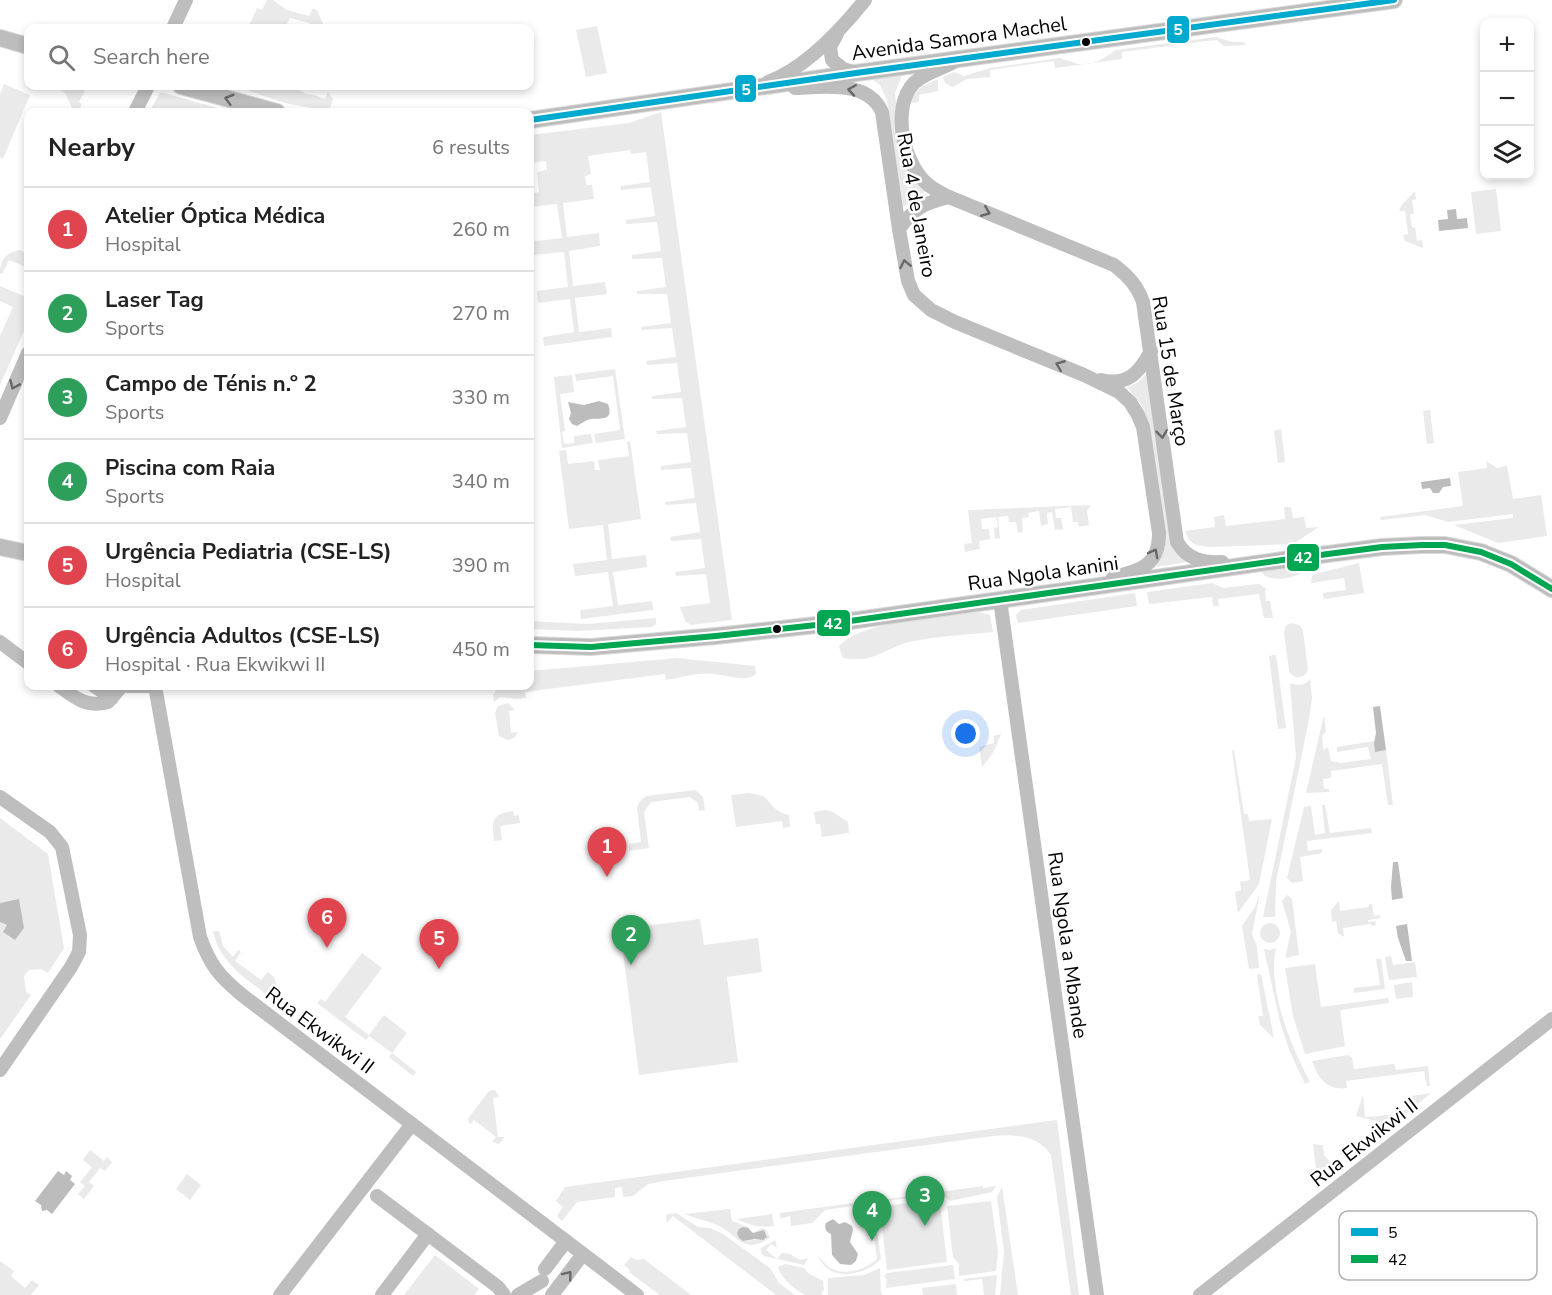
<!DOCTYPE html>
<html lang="en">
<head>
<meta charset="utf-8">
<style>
	:root { --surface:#fff; --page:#f6f6f6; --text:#222; --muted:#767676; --line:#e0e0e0; --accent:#7c3aed }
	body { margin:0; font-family:"Nunito Sans",sans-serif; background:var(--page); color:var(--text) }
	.controls { position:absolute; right:18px; top:18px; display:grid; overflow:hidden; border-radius:12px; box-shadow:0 3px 9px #0003 }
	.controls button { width:54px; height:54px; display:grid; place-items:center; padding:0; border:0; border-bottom:2px solid var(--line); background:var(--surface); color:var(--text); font:30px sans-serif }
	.you { position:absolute; left:966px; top:734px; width:21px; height:21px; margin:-15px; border:4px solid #fff; border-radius:50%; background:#1a73e8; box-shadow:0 0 0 9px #1a73e833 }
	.badge { display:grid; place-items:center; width:39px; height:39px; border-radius:50%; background:var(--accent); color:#fff; font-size:20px; font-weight:700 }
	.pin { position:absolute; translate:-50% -50px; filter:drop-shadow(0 2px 3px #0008) }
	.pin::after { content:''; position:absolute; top:32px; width:21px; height:18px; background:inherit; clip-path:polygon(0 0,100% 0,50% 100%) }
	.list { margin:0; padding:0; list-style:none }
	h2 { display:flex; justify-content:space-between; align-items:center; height:78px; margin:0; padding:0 24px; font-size:26px }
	h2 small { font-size:20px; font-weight:400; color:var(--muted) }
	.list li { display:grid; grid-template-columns:39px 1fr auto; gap:18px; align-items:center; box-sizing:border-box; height:84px; padding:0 24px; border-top:2px solid var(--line) }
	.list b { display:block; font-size:22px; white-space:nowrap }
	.list p { margin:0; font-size:20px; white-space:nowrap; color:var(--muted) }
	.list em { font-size:20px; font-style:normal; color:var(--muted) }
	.icon { flex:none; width:33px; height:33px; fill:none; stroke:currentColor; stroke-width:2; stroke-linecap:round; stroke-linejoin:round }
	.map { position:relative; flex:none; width:1552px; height:1295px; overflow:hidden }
	.search { position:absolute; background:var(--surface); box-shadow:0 3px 9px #0003; left:24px; top:24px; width:510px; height:66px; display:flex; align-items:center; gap:15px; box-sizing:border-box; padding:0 21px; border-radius:12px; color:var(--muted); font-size:22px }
	.panel { position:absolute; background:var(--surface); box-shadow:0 3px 9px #0003; left:24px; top:108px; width:510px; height:582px; border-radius:12px }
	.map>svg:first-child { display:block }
	.green { fill:#eaeaea }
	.water { fill:#bcbcbc }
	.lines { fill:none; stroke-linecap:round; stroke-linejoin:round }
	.major-casing { stroke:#dbdbdb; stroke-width:18 }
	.minor { stroke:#bebebe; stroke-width:14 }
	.major { stroke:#bdbdbd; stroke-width:16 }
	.bus-1-casing { stroke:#fff; stroke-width:10 }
	.bus-2-casing { stroke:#fff; stroke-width:10 }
	.bus-1 { stroke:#00a9ce; stroke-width:6 }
	.bus-2 { stroke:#00a651; stroke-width:6 }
	.oneway { stroke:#686868 }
	.bus-dot { fill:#000; stroke:#fff; stroke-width:2 }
	.labels { text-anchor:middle; stroke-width:5; stroke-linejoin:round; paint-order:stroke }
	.street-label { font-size:20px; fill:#000; stroke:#fff }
	.key { fill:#fff; stroke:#b2b2b2; stroke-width:1.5 }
	.key-label { font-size:16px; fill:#000 }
	.line-badge { stroke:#fff; stroke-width:2 }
	.badge-label { font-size:16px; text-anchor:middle; font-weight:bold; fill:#fff }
</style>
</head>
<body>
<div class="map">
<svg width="1552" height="1295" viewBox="0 0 1552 1295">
	<rect width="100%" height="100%" fill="#fff"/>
	<g class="green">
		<path d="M267 0H273L287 10 309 16 313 8 317 10 325 28H316C310 21 299 21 290 18L285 28H248L257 8 262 10Z"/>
		<polygon points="597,26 607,73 586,77 576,30"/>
		<path d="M1216 37 1232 42H1244L1246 45 1224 46 1217 40 1207 41 1122 52V59L1055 68 1054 61 990 70V77L967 79 953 87C947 85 944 83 943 77L954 72 964 76 990 68 1060 58 1078 64H1089L1099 61 1116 50Z"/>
		<polygon points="902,75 895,93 900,138 927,190 903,207 887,100 880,85 873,80 873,78"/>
		<path d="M938 79V91L919 95V102L911 103C914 89 925 85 938 79Z"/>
		<polygon points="4,84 30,95 3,159 0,157 0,94"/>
		<polygon points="52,86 87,86 79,102 82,104 79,111 72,108 65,93"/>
		<polygon points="252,86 266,90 269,86 292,86 306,94 314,95 325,99 328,92 333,99 330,108 332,112 285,103 249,91"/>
		<polygon points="160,93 164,93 232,112 149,112"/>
		<polygon points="661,112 732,620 691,625 685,621 680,607 710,603 706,574 676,576 675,572 705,568 701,539 671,541 670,537 700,532 696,503 666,505 665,502 695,498 691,468 661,470 661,466 691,462 687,433 657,434 656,431 686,427 682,398 652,399 652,396 681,392 677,363 647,365 646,361 676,357 672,328 642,330 641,327 671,323 667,294 637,294 637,291 666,287 662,258 632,259 632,255 661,251 657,222 626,224 626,220 655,216 651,187 621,190 621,186 650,182 646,152 631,154 630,150 588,156 591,174 585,176 586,185 592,185 594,199 563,203 567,237 599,233 600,246 569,251 573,286 605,282 607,294 575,298 579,332 611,328 612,337 544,346 543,337 574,332 570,299 538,303 537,291 568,287 564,252 532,255 530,242 562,238 557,204 530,207 530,194 539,192 537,172 547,170 546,161 530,163 530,135 629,123"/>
		<polygon points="1496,189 1501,231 1476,234 1471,192"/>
		<polygon points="1415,191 1416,199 1412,200 1414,214 1410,214 1412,228 1415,227 1417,241 1422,240 1423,248 1405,241 1403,235 1408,234 1405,211 1399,211 1401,206"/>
		<path d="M20 250 28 254V268L9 260 2 274 0 273C0 260 7 251 20 250Z"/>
		<polygon points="0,286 26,297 28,293 28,305 24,314 27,324 0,385 0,336 13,307 0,301"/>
		<polygon points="615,369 625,439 596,443 594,434 620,430 613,376 576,381 575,374"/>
		<polygon points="1148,372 1170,539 1174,550 1187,562 1156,567 1165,546 1150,428 1141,404 1127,387 1137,383"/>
		<polygon points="572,375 574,392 560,394 565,431 562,432 564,444 574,443 574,436 591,434 593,443 562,448 554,377"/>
		<polygon points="1430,410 1434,443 1427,444 1423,411"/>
		<polygon points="1281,429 1285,462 1278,463 1274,431"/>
		<polygon points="630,441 641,519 608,524 612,559 646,555 647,567 613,572 618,605 652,601 653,610 581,619 580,610 613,606 608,572 575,576 573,564 607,560 603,525 569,529 559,451 566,450 568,464 594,461 595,470 600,470 598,460 629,456 627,442"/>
		<polygon points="1486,461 1497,468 1507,466 1513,499 1541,495 1547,536 1498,543 1454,525 1513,518 1513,514 1448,522 1425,515 1381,520 1380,517 1463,506 1458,472 1487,468"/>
		<polygon points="1091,505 1087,511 1089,525 1079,527 1078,522 1073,522 1071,507 1055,509 1056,518 1061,518 1063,529 1055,530 1052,512 1047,513 1048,524 1041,526 1039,511 1028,513 1029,517 1022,518 1023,532 1018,533 1016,522 1009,522 1008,516 998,517 1000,538 995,539 994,528 998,527 996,517 981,519 982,529 989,529 990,539 979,541 980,549 965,552 964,544 972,543 968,510"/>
		<polygon points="1284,507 1291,507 1293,518 1304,517 1306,528 1319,527 1293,544 1210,547 1196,545 1189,540 1185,531 1215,527 1214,517 1224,515 1226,526 1285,519"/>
		<polygon points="1359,563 1364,593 1324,599 1323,593 1346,590 1344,578 1311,583 1312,576 1315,574"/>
		<path d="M1305 566 1308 568C1297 578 1279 582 1265 576L1261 571Z"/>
		<polygon points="1212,583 1223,588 1259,584 1267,589 1265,590 1266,601 1270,601 1273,618 1264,618 1259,594 1218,599 1219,606 1213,606 1212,597 1149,604 1147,592"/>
		<polygon points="1135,593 1137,606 1018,623 1016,615 1021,610"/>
		<path d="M979 612 990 615 993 632C966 635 939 636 914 641 884 647 876 664 843 658L839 647C857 621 947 616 979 612Z"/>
		<polygon points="656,618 656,624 652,627 577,631 530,629 530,621 587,624"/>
		<path d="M1291 623 1300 625 1303 631 1308 670C1304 679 1294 680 1289 671L1284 632 1286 626Z"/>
		<polygon points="1276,655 1286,728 1278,729 1269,656"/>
		<path d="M677 658 755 666 756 674C746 683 727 675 714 674 699 672 681 678 666 680L665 674 525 692 526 698 517 699 501 697 494 702 493 695 499 686H530V671Z"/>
		<path d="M1310 679 1312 698 1309 719 1276 882 1275 917H1263L1296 758 1290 683C1299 686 1304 686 1310 679Z"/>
		<polygon points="508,703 515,710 509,711 511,733 518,732 514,738 508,740 499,736 495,713 498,706"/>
		<polygon points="1324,715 1326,732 1322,736 1323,750 1328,747 1331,761 1341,763 1371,759 1368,747 1337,752 1337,747 1374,741 1375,751 1386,750 1393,805 1388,805 1382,764 1331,771 1331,778 1323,779 1324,789 1329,789 1329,792 1306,793"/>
		<polygon points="1001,734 993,753 982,767 979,747 994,743 994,736"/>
		<polygon points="1234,750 1244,814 1248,814 1249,821 1272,819 1259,884 1238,913 1235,892 1241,890 1240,882 1250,880 1232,751"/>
		<polygon points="696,790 703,797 705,810 699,811 698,803 690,797 651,802 644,812 649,848 629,851 629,844 641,842 637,808 640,801 646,796"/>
		<path d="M749 793 763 796C773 805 775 812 789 815L790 827 783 828 782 821 736 827 731 795Z"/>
		<polygon points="1322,805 1325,805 1330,833 1371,828 1372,833 1307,841 1308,851 1322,849 1322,853 1300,857 1303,881 1292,883 1287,878 1304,807 1311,806 1315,835 1325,833"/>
		<polygon points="825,810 833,812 848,822 849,833 822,837 820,824 816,824 814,812"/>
		<path d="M513 811 514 816 519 815 520 823 500 826 502 840 494 841C492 821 491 814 513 811Z"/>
		<polygon points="0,818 48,854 64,948 48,973 41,969 29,970 24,976 26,992 31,995 0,1039"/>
		<polygon points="1260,893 1252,934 1257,947 1259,968 1249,969 1242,926 1255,907"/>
		<polygon points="1287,895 1292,899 1299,955 1285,958 1291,932 1282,901"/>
		<polygon points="1339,901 1340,911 1369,907 1369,904 1372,904 1374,916 1380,915 1380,918 1368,920 1368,922 1375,921 1376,925 1372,926 1371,924 1343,928 1344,937 1338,933 1336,921 1332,922 1331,910"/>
		<polygon points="700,919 704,945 758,938 762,972 727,977 738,1062 639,1075 620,929"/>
		<circle cx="1270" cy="933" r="10"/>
		<path d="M213 931H219L223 946 233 957 238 950 241 952 235 961 261 980 268 972 274 977 280 995 275 1001C250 981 220 965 213 931Z"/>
		<path d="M1276 948C1267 989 1291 1046 1310 1082L1305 1084 1290 1052 1280 1022 1264 949 1270 950Z"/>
		<polygon points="362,953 382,968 345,1017 369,1035 384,1015 407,1033 392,1053 416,1072 413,1076 389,1057 392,1053 369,1036 366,1040 317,1003 321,999 325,1002"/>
		<polygon points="1391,956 1393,965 1415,962 1417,977 1389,980 1385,957"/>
		<polygon points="1376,959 1381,959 1385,989 1354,993 1354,988 1380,985"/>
		<polygon points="1315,964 1321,1007 1388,998 1389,1003 1340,1010 1345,1046 1305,1054 1293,1016 1285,968"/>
		<polygon points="1261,974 1274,1038 1260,1025 1258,1016 1263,1016 1257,975"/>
		<polygon points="1412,982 1413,997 1396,999 1394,985"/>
		<path d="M1348 1055 1352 1058 1354 1069 1394 1064 1396 1070 1428 1066 1430 1086H1427L1424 1071 1346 1081 1347 1088C1327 1091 1318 1078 1312 1061Z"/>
		<polygon points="492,1090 496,1091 499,1097 493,1098 498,1137 504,1137 504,1138 499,1144 492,1142 496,1137 474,1120 470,1125 468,1119 488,1092"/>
		<path d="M1431 1093 1392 1125 1356 1116 1363 1095 1365 1117C1381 1116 1398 1115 1412 1106L1411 1096Z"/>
		<path d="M1057 1120 1079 1295H1071L1051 1155C1038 1135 1015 1134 993 1136L664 1181 648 1184 633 1196 623 1197 622 1187 615 1188V1197L577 1202 562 1221 557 1216 563 1207 556 1201 565 1187Z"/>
		<polygon points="1313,1144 1323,1145 1324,1155 1331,1163 1327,1168 1316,1170"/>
		<polygon points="90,1150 104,1161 107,1157 112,1162 105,1171 100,1168 89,1182 94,1186 84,1199 78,1194 85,1186 80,1182 92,1167 83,1160"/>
		<polygon points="187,1174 201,1185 190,1200 176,1189"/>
		<polygon points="983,1186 983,1188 996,1186 992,1192 950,1201 940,1193 860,1205 859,1203"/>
		<polygon points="1002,1187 1018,1295 1000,1295 1004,1252 997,1197"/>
		<polygon points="937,1200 940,1204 947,1262 887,1270 880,1209 882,1206"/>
		<polygon points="991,1201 998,1252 996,1271 959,1276 959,1264 953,1257 947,1206"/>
		<polygon points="853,1203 854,1206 825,1210 812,1223 791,1226 790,1216 780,1219 780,1213"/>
		<path d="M730 1209 732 1221 748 1227 751 1230 743 1227 738 1231V1236L743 1241 765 1239 767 1235 764 1230 753 1233 762 1228 767 1231 770 1238C743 1254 742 1239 721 1227 710 1221 696 1219 685 1214Z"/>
		<polygon points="676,1213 698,1227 710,1228 723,1234 770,1268 779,1283 795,1295 776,1295 673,1216 667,1223 666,1216 668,1214"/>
		<path d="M772 1214 774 1226C760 1228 749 1225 737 1219Z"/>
		<path d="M875 1216 881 1259C869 1272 841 1280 827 1268 823 1265 820 1260 817 1256 823 1260 826 1266 832 1269 847 1276 866 1269 877 1259L872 1222H869V1219Z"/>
		<polygon points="775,1240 777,1248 771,1244 766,1250 777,1259 782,1253 790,1254 800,1260 808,1258 804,1265 764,1256 761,1253 761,1248"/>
		<polygon points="435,1255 479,1289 474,1295 404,1295"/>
		<polygon points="631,1257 636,1260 644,1259 691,1295 660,1295 629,1272 630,1270 624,1265"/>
		<polygon points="0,1261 14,1271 11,1276 25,1288 32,1280 39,1285 31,1295 0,1295"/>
		<path d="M785 1264 804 1268 808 1273 823 1281 824 1290 822 1291V1295C818 1295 811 1295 806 1295 797 1292 780 1277 778 1267Z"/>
		<polygon points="953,1265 955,1279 886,1288 887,1280 884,1276 887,1273"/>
		<polygon points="880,1268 881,1293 883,1295 828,1295 828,1278 864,1275"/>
		<polygon points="997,1275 995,1295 984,1295 982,1279 964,1281 964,1279"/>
		<polygon points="956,1284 957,1295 923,1295 922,1288"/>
	</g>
	<g class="water">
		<polygon points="1456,209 1457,219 1467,218 1468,228 1439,231 1438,220 1448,219 1447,210"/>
		<path d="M599 401 608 404C614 421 602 418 591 419 586 420 582 423 577 426L572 424 569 419 571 413 568 402 584 405Z"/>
		<polygon points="1450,478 1451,486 1443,487 1439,493 1433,493 1430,488 1422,489 1421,482"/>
		<polygon points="1380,706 1386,750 1375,752 1374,743 1376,733 1373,707"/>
		<polygon points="1393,862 1398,862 1403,898 1392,900 1391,887"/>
		<polygon points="19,899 24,928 15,940 3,932 7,925 0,922 0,903"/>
		<polygon points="1407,924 1412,961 1406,961 1398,938 1396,926"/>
		<polygon points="58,1171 64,1175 66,1171 72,1176 70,1180 75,1184 52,1214 47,1210 42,1211 41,1205 35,1201"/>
		<path d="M833 1219 839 1224 845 1222 852 1226 853 1230 850 1242 858 1254 856 1261 851 1265 840 1264 832 1255 831 1234C826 1232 824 1228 826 1223Z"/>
		<polygon points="743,1227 748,1228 753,1233 764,1230 767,1237 763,1240 755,1239 743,1241 739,1238 737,1233 739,1229"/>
	</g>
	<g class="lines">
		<defs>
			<g id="major">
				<polyline points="0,38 28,46"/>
				<polyline points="181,86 277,112"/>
				<polyline points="530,120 856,73 1394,0"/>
				<polyline points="0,547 28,553"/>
				<polyline points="530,645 591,647 716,636 843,622 1297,558 1382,547 1422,545 1445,545 1481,552 1511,564 1552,589"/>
			</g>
		</defs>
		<use href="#major" class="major-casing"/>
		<g class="minor">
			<polyline points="173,28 186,0"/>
			<polyline points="837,34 830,47 832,60 843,69 856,73"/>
			<path d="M952 63C940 69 923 74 914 83 891 107 903 161 925 182 932 189 941 193 949 197L1114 265C1128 276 1137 285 1143 302L1177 542C1187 559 1202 563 1222 562"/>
			<path d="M768 82C806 68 840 31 865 0"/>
			<path d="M795 88C825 87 868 80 882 112L899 229 908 281 914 295 931 310 955 322 1084 375 1119 392 1130 402 1138 415 1143 427 1159 533C1159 566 1141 570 1113 577"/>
			<polyline points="135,112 148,86"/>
			<path d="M899 229C914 208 924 203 949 197"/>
			<path d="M1101 380C1128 386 1139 373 1151 351"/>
			<polyline points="0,418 28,353"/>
			<polyline points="1000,600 1097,1295"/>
			<polyline points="0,642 28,663"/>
			<path d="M59 686C75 698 87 708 108 702L122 686"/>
			<polyline points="94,686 112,698"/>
			<polyline points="122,686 155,686"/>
			<path d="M155 686 200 937C210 965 219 976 242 995L637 1295"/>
			<polyline points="0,797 50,832 62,847 80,935 79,952 71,967 0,1070"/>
			<polyline points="377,1196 498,1287 504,1295"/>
			<polyline points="545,1269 566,1241"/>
			<polyline points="280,1295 412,1124"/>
			<polyline points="382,1295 428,1234"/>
			<polyline points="518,1295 542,1281"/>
			<polyline points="552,1295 583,1254"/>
			<polyline points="1200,1295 1552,1019"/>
		</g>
		<use href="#major" class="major"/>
		<defs>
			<polyline id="bus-1" points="530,120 856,73 1394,0"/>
			<polyline id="bus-2" points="530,645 591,647 716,636 843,622 1297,558 1382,547 1422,545 1445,545 1481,552 1511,564 1552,589"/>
		</defs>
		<use href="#bus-1" class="bus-1-casing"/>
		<use href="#bus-2" class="bus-2-casing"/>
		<use href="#bus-1" class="bus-1"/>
		<use href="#bus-2" class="bus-2"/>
	</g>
	<defs><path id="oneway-chevron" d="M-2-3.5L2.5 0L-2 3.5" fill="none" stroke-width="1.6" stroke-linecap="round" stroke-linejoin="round" transform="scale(1.5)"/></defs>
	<g class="oneway">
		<use href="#oneway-chevron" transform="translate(852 90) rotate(-171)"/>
		<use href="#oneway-chevron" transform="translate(229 99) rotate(-164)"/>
		<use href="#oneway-chevron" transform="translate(986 212) rotate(22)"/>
		<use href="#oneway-chevron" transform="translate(905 264) rotate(-101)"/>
		<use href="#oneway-chevron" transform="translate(1060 365) rotate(-158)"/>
		<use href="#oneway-chevron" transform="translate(14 385) rotate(114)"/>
		<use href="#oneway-chevron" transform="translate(1162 434) rotate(83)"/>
		<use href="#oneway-chevron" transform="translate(1154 553) rotate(-62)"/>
		<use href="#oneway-chevron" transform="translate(568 1275) rotate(-52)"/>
	</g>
	<g class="bus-dot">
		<circle cx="1086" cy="42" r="5"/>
		<circle cx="777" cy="629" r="5"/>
	</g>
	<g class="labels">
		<g class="street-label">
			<text transform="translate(959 38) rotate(-8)" y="7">Avenida Samora Machel</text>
			<text transform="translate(917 205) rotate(80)" y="7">Rua 4 de Janeiro</text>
			<text transform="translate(1171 371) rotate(81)" y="7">Rua 15 de Março</text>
			<text transform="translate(1043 573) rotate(-8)" y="7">Rua Ngola kanini</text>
			<text transform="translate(1068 945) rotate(82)" y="7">Rua Ngola a Mbande</text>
			<text transform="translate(320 1030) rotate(37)" y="7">Rua Ekwikwi II</text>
			<text transform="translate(1364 1142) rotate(-38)" y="7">Rua Ekwikwi II</text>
		</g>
	</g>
	<rect x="1339" y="1211" width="198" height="69" rx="9" class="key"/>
	<rect x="1351" y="1228" width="27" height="8" fill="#00a9ce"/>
	<rect x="1351" y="1255" width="27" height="8" fill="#00a651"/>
	<g class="key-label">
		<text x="1388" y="1238">5</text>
		<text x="1388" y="1265">42</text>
	</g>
	<g class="line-badge">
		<rect x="1166" y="15" width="24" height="29" rx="6" fill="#00a9ce"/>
		<rect x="734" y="74" width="23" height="29" rx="6" fill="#00a9ce"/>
		<rect x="1286" y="543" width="34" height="29" rx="6" fill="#00a651"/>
		<rect x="816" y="609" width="35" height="28" rx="6" fill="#00a651"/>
	</g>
	<g class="badge-label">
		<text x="1178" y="35">5</text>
		<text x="746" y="95">5</text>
		<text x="1303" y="563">42</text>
		<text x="833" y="629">42</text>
	</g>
</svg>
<div class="controls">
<button>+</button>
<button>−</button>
<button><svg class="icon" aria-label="layers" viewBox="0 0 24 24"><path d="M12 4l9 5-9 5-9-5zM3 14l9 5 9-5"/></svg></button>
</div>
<div class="you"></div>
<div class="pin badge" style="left:607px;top:877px;background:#e0444e">1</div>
<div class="pin badge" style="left:631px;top:965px;background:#2e9e5b">2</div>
<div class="pin badge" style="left:925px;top:1226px;background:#2e9e5b">3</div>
<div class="pin badge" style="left:872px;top:1241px;background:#2e9e5b">4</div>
<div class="pin badge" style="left:439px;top:969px;background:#e0444e">5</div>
<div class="pin badge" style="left:327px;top:948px;background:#e0444e">6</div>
<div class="search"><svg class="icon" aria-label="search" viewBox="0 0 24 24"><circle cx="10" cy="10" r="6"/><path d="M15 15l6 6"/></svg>Search here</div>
<section class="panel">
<h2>Nearby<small>6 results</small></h2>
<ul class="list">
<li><span class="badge" style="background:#e0444e">1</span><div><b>Atelier Óptica Médica</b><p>Hospital</p></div><em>260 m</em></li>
<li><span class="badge" style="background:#2e9e5b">2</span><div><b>Laser Tag</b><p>Sports</p></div><em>270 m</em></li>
<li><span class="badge" style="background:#2e9e5b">3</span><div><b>Campo de Ténis n.º 2</b><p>Sports</p></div><em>330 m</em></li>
<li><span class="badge" style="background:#2e9e5b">4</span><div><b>Piscina com Raia</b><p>Sports</p></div><em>340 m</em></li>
<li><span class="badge" style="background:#e0444e">5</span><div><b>Urgência Pediatria (CSE-LS)</b><p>Hospital</p></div><em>390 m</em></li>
<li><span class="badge" style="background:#e0444e">6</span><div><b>Urgência Adultos (CSE-LS)</b><p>Hospital · Rua Ekwikwi II</p></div><em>450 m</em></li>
</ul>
</section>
</div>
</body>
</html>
